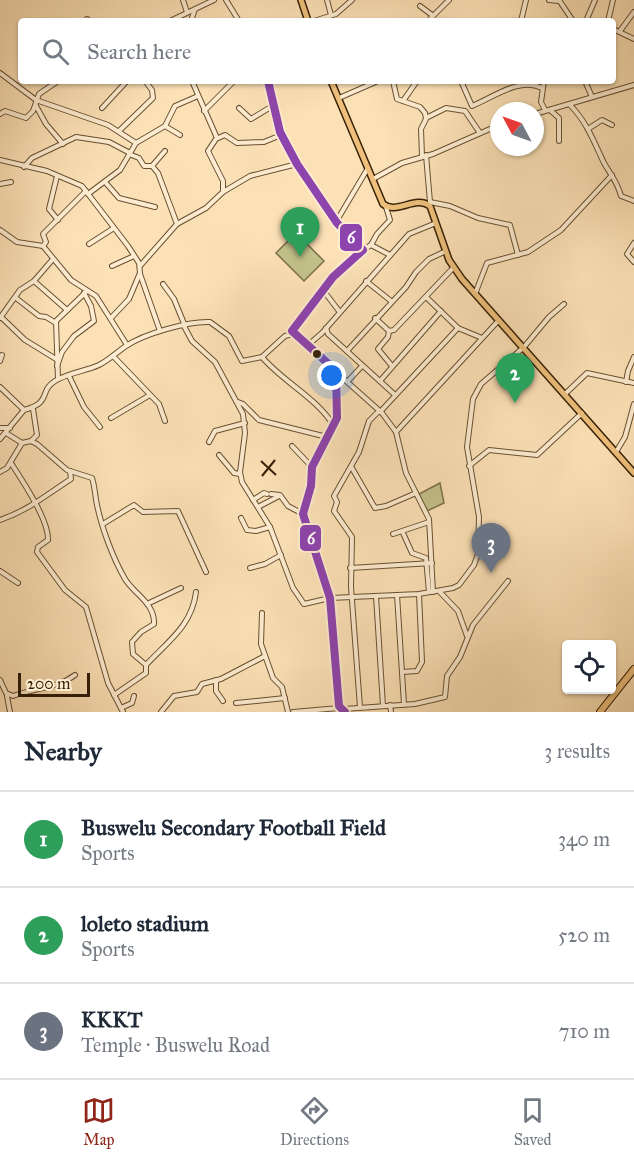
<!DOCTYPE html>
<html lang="en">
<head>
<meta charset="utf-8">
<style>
	:root { --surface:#fff; --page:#f6f6f7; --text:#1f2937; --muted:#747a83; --line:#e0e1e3; --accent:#8f2418 }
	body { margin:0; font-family:"IM FELL Great Primer",serif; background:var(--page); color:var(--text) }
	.controls { position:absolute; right:18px; bottom:18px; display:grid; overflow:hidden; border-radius:6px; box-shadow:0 2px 4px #0004 }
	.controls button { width:54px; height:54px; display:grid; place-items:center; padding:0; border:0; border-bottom:2px solid var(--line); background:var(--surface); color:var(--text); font:30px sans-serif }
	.compass { position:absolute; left:490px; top:102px; width:54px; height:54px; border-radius:50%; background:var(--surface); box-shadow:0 2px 4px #0004; rotate:311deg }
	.scale { position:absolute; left:18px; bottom:15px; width:72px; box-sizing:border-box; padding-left:6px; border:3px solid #372007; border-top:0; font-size:16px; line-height:21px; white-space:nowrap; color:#372007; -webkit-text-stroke:4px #fdecd0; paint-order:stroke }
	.you { position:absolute; left:332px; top:376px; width:21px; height:21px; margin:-15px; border:4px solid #fff; border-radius:50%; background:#1a73e8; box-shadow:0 0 0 9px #1a73e833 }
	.badge { display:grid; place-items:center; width:39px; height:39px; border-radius:50%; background:var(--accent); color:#fff; font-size:20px; font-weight:700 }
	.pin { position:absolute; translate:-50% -50px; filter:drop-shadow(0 2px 3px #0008) }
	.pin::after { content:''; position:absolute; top:32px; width:21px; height:18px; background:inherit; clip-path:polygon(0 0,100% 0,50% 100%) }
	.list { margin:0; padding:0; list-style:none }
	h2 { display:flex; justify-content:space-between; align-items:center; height:78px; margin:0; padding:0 24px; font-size:26px }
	h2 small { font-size:20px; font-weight:400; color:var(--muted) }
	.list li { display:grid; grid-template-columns:39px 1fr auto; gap:18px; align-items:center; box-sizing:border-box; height:96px; padding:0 24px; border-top:2px solid var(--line) }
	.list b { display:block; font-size:22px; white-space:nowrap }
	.list p { margin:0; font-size:20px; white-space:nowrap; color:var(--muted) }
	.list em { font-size:20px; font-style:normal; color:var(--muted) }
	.icon { flex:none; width:33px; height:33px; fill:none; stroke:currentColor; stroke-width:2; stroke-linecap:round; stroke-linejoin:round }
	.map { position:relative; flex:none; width:634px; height:712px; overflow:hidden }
	.search { position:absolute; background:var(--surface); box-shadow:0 2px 4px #0004; left:18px; right:18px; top:18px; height:66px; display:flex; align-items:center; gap:15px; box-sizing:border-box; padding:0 21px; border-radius:6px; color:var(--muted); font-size:22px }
	.sheet { height:366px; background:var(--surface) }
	nav { display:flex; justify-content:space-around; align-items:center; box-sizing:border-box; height:84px; border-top:2px solid var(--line); background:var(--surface); font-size:16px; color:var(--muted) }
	nav a { display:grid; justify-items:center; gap:3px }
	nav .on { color:var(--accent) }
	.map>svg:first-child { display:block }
	.green { fill:#c3c18b; stroke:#7d7049; stroke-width:1.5 }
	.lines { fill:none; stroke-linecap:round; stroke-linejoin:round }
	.minor-casing { stroke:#685033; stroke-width:6 }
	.major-casing { stroke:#372007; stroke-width:8 }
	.highway-casing { stroke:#372007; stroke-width:8 }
	.minor { stroke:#fdecd0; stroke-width:4 }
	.major { stroke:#eec07b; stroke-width:5 }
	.highway { stroke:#eec07b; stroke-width:6 }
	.bus-1-casing { stroke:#fdecd0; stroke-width:12 }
	.bus-1 { stroke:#8e44ad; stroke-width:8 }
	.ticks { fill:none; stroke:#372007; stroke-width:2 }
	.bus-dot { fill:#372007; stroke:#fdecd0; stroke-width:2 }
	.line-badge { stroke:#fdecd0; stroke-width:2 }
	.badge-label { font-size:16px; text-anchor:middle; font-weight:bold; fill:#fff }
</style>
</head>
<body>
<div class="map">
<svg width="634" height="712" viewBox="0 0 634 712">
	<rect width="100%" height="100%" fill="#fce1b6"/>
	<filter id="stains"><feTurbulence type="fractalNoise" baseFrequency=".00333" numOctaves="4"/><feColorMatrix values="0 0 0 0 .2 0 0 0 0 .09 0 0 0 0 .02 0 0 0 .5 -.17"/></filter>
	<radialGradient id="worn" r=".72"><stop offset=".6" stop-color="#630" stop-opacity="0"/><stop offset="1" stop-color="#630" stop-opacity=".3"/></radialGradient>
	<g class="green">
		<polygon points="296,233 324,261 304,281 276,253"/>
		<polygon points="440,483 444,503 427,511 419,494"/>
	</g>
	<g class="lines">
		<defs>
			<g id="minor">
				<polyline points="183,0 187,12"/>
				<polyline points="226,0 239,21"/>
				<polyline points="327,0 331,15"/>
				<polyline points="549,0 559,1"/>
				<polyline points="559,0 573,21"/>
				<polyline points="420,6 432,15"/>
				<polyline points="87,19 87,21"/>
				<polyline points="170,21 214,0"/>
				<polyline points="191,21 195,9"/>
				<polyline points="314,21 336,14 352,0"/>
				<polyline points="428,21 449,0"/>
				<polyline points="521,21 526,0"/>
				<polyline points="586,21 595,0"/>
				<polyline points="608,21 613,0"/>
				<polyline points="613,29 634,39"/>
				<polyline points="620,31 634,12"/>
				<polyline points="0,73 36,100 108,125 136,143"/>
				<polyline points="192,81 217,138"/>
				<polyline points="268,81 280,132 297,164 337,223 363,250 333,277 292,331 333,368 336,374 337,418 312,467 311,486 303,514 330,598 339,706 345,712"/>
				<polyline points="393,81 397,99 420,107 425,113 426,119 421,129 422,156"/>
				<path d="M461 81 472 106C494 97 519 77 542 88"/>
				<polyline points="544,81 541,102 545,110"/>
				<polyline points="585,81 592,97"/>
				<polyline points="339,98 378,81"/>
				<polyline points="403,101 417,81"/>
				<path d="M570 105C587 122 594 142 604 163 611 175 618 183 621 196L634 201"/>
				<polyline points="36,106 46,124 63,144"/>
				<polyline points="102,108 127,81"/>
				<polyline points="239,108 251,119 274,105"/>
				<polyline points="550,110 559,118 559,141"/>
				<polyline points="204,111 234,81"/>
				<polyline points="0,114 5,111 26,118 33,111 39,94 58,81"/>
				<polyline points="535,114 634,85"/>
				<polyline points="426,118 446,108 465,111 480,133"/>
				<polyline points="165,126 180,135"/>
				<polyline points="588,129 602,120 612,125"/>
				<polyline points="119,131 153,98 152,90 145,81"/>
				<polyline points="129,154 139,158 144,166 152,166 158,173 177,224"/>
				<polyline points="426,155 430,202"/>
				<polyline points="0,160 47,171 82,186 128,246 139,263 140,273 129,299 111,318"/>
				<polyline points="152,166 165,151"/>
				<polyline points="24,167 32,158 76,137 109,142 130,153"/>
				<polyline points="57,176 49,209 58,220"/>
				<polyline points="373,179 402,163 433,154 499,125"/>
				<polyline points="105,182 119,198 155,207"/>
				<polyline points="0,184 11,182"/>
				<polyline points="223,192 223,181 208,151 216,139 225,135 237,143 264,142 281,135"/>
				<polyline points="88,194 120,170 136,143 165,126 175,106 198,96"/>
				<polyline points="430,202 450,206 478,218 510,225 518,255"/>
				<polyline points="336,222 368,168"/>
				<polyline points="0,230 17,242 43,246 71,280 96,296 127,345"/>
				<polyline points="634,243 627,254 634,262"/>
				<polyline points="89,244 114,228"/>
				<polyline points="371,245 377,234 390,220 386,207"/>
				<polyline points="43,246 46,242 43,234 86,191"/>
				<polyline points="363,250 371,245 390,255"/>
				<polyline points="112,266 134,256"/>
				<polyline points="140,266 177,224 206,208 223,192 250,176 297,164"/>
				<polyline points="140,274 160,331"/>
				<polyline points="34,281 67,310"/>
				<polyline points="366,281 391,301"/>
				<polyline points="163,284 174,299 185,326"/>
				<polyline points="323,290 339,311"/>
				<polyline points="475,294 487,263 528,252 561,230 612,175"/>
				<polyline points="426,297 458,328 482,338"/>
				<polyline points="16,298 39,316 46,317 56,323"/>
				<polyline points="1,317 25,340 56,359"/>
				<polyline points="0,318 20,290 34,281 53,259"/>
				<polyline points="375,318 389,331 394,330 453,268"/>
				<polyline points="184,326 192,341 215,362 243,414 245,433 240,472 242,482 270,527 293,588 304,604 330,598 419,594 453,588 459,585 474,565 478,554 479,517 467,447 473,399 481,384 524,347 549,317 564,304"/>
				<polyline points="326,328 328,334 394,394"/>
				<polyline points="389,331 388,337 378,349 392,366"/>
				<path d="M293 334 285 336 262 357C283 382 316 397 334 426"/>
				<polyline points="307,346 322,333 409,234 436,223"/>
				<polyline points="347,351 406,287 416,272 429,259 446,251"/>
				<polyline points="113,356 159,404 165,421"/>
				<polyline points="0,361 2,355"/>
				<polyline points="57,366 62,352 74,336 94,321 91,306 84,293"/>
				<polyline points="336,372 382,413 396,432 406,473 429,519 433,592"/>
				<polyline points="69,376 84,407 100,427"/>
				<polyline points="58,379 56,321 87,291"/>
				<polyline points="348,381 362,366"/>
				<polyline points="380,381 441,311"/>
				<polyline points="626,382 628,371 634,357"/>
				<polyline points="0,387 24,410"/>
				<polyline points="565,394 587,373 634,383"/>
				<polyline points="238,402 243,404 259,420 327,437"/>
				<polyline points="380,412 458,328"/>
				<polyline points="111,418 150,395"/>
				<polyline points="0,428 10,428"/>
				<polyline points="396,432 499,320"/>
				<path d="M6 433 22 443 31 441 37 444 67 470 92 478C95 487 95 496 97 505 102 529 113 558 125 579 134 594 155 603 154 624L141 632 132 642 133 654 146 665"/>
				<path d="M0 439 24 410C53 402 38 392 55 381 68 373 86 371 99 365 109 360 117 352 126 346 144 334 188 321 210 322L229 336 242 361 262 357"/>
				<polyline points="31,441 37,435 33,409"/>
				<polyline points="209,442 215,431 245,423"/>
				<polyline points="292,446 312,467"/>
				<polyline points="616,452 625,437 634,404"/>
				<polyline points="219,455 234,473 240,474"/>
				<path d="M11 463C22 480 49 520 48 540L38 547 37 552 65 590 86 607 108 683 123 712"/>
				<polyline points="469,466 489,450 537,455 582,413"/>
				<polyline points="352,468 375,508 386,506 416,493"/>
				<polyline points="0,472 7,468 22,443"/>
				<polyline points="271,494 280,495 288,506 303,514"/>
				<polyline points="253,500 264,493 267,494"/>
				<polyline points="258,507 279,496"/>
				<polyline points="241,518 247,530 256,531 270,527"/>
				<path d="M0 520C29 510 46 495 71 479L70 471"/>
				<polyline points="103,524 134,505 143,512 178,511 206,572"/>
				<polyline points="403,533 412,553 426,558 429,592"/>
				<polyline points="393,534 429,522"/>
				<polyline points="250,568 265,564 281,555"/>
				<polyline points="350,568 432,563"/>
				<polyline points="0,571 18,583"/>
				<polyline points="439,591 458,611 467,636"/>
				<polyline points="397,595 404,704"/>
				<polyline points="376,596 383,706"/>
				<polyline points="147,604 181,588"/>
				<polyline points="262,613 261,644 273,678 282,687 288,712"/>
				<polyline points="402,672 417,671 422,662 419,594"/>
				<path d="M0 680 6 693 13 696C34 688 56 689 75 675"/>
				<polyline points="216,680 216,691 223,701"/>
				<path d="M114 695 146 673V665C167 642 192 626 196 592"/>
				<polyline points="7,696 10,712"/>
				<polyline points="236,703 285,698"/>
				<polyline points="390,705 391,712"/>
				<polyline points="360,707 351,587 352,537 334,511 337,502 334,496 359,452 369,421 379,411"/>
				<polyline points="121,708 132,703 134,696"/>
				<polyline points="344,709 415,704 445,697 447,676 460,657 473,625 508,581"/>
				<polyline points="161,712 174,696 197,692 202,684 221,679 265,656"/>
				<polyline points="293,712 339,708"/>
			</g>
			<g id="major">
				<polyline points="301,0 308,21"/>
				<path d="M331 81 383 204C397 215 415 195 430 206L449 260 462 279 634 473"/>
			</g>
			<polyline id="highway" points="600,712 634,669"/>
		</defs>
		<use href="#minor" class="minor-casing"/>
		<use href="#major" class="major-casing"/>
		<use href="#highway" class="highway-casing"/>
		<use href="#minor" class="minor"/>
		<use href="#major" class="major"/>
		<use href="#highway" class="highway"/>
		<defs>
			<polyline id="bus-1" points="268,81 280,132 297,164 337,223 363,250 333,277 292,331 333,368 336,374 337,418 312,467 311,486 303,514 330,598 339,706 345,712"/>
		</defs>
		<use href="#bus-1" class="bus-1-casing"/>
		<use href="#bus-1" class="bus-1"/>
	</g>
	<path class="ticks" d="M261 461 276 475M262 476 275 460"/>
	<circle class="bus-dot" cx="317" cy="354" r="5"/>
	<g class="line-badge">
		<rect x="339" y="223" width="24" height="29" rx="6" fill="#8e44ad"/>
		<rect x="299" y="524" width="23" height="28" rx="6" fill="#8e44ad"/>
	</g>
	<g class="badge-label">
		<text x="351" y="243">6</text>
		<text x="311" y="544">6</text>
	</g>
	<rect width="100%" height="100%" filter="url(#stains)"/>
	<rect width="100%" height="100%" fill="url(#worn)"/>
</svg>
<div class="controls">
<button><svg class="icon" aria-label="locate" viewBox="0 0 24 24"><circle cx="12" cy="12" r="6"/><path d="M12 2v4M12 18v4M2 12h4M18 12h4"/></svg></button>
</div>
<svg class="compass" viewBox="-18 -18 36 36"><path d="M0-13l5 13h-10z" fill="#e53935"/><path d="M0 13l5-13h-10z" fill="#747a83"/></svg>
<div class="scale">200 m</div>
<div class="you"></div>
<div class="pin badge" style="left:300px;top:257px;background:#2e9e5b">1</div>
<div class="pin badge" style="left:515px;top:403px;background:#2e9e5b">2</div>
<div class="pin badge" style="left:491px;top:573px;background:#6b7280">3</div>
<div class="search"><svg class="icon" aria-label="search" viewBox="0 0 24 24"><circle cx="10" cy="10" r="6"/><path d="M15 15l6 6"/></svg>Search here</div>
</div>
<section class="sheet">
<h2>Nearby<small>3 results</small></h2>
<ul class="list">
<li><span class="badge" style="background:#2e9e5b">1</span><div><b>Buswelu Secondary Football Field</b><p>Sports</p></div><em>340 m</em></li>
<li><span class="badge" style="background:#2e9e5b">2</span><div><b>loleto stadium</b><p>Sports</p></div><em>520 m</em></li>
<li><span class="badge" style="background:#6b7280">3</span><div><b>KKKT</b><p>Temple · Buswelu Road</p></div><em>710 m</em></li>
</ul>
</section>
<nav>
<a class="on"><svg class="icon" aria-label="map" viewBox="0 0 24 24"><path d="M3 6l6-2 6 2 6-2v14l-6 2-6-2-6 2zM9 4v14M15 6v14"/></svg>Map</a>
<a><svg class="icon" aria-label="directions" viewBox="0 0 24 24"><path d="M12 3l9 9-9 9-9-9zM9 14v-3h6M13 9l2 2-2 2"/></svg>Directions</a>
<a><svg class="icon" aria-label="saved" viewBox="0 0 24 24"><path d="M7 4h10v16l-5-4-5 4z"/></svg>Saved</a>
</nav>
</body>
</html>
